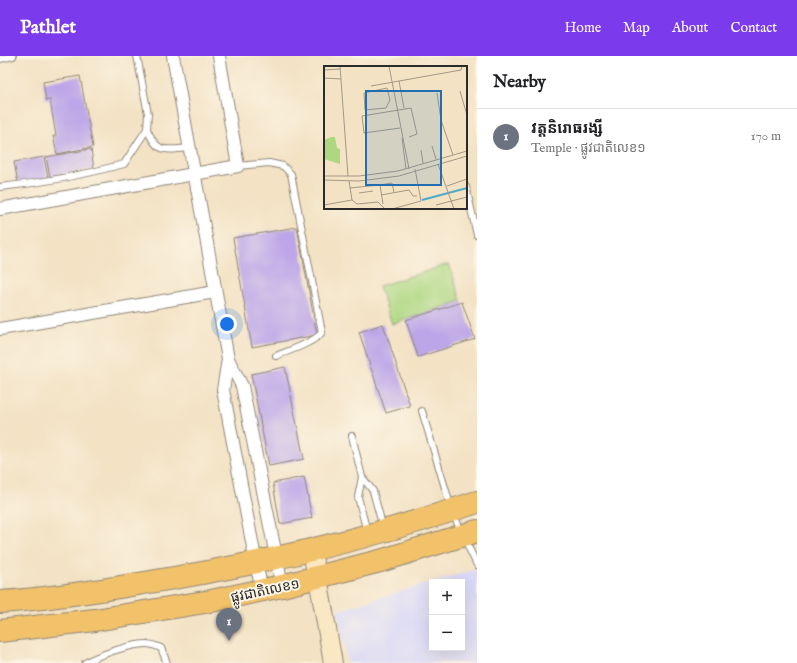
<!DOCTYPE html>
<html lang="en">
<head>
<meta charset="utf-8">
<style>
	:root { --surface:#fff; --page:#f2f2f2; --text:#202124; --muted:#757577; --line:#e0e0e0; --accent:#7c3aed }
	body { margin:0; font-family:"IM FELL English","Noto Sans Khmer",serif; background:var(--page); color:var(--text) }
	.controls { position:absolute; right:12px; bottom:12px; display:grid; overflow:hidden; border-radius:0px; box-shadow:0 4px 16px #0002 }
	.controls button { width:36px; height:36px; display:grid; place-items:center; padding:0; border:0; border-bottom:1px solid var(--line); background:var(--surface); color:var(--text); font:20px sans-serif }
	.you { position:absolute; left:227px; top:268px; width:14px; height:14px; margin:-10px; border:3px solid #fff; border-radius:50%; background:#1a73e8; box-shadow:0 0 0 6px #1a73e833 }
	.badge { display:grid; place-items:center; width:26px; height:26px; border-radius:50%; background:var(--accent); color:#fff; font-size:13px; font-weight:700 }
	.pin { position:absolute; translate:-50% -33px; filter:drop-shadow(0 1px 2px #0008) }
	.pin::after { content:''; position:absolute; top:21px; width:14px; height:12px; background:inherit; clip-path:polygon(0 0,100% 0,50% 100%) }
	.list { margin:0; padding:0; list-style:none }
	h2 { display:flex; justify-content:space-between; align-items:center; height:52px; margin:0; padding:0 16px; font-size:17px }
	h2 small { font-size:13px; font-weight:400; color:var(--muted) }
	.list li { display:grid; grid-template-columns:26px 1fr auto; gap:12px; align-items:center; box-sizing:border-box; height:56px; padding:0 16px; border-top:1px solid var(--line) }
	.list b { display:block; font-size:15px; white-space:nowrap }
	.list p { margin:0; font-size:13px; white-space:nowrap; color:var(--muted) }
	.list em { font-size:13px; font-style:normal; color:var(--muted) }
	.map { position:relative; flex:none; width:477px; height:607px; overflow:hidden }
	header { display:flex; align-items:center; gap:24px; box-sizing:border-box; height:56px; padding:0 20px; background:var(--accent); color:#fff }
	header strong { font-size:19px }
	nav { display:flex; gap:22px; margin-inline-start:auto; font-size:14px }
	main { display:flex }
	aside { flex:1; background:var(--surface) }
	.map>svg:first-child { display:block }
	.built { fill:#d8d7f8 }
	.green { fill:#aed782; stroke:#6c8156 }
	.building { fill:#bca5e8 }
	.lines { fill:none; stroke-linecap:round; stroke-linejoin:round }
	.lane-casing { stroke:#8f8678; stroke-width:8 }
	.street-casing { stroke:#8f8678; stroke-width:14 }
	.secondary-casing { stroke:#8f8678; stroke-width:20 }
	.highway-casing { stroke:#8f8678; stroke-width:24 }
	.lane { stroke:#fff; stroke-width:6 }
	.street { stroke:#fff; stroke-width:12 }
	.secondary { stroke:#fae7c3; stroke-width:18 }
	.highway { stroke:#f2c26a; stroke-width:22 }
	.labels { text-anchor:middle; stroke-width:4; stroke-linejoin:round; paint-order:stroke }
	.street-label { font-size:14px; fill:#2b2b2b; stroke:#fcf5e5 }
	.inset-river { fill:none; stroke:#4babca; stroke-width:2 }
	.inset-road { fill:none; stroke:#a39987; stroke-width:1 }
	.view { fill:#1f6fb2; fill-opacity:0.15; stroke:#1f6fb2; stroke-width:2 }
	.inset-edge { fill:none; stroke:#2b2b2b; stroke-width:2 }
</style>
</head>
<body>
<header>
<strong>Pathlet</strong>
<nav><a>Home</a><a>Map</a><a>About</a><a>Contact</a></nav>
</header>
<main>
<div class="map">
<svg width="477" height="607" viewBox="0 0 477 607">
	<rect width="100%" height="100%" fill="#fcf5e5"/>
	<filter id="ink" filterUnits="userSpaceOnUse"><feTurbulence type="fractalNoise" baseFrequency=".025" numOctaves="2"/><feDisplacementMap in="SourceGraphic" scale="8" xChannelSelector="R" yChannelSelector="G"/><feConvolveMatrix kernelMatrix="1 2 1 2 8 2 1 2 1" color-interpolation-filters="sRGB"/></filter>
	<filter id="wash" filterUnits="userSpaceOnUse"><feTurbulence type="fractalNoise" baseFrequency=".012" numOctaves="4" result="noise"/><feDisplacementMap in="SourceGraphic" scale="16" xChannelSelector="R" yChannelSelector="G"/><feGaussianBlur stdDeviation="0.9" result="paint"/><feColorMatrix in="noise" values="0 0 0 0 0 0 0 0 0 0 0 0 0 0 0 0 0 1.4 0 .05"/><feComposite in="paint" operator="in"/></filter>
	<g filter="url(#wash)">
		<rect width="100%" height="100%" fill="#f3e2c4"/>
		<polygon class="built" points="477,513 477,607 348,607 337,555 432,526 432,592 462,592 462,526 433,526"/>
		<polygon class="green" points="449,208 461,245 392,268 379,230"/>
		<g id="blocks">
			<g class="building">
				<polygon points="80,20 93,91 57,98 53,80 56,80 50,44 46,44 43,26"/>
				<polygon points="91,93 94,113 50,121 46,101"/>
				<polygon points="44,101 48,122 18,127 14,106"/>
				<polygon points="297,171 317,279 252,291 233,182"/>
				<polygon points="462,246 475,283 418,301 406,264"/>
				<polygon points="383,268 410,350 386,357 359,276"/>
				<polygon points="285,311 304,403 269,410 251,318"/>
				<polygon points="304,421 312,462 280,468 273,427"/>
			</g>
		</g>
	</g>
	<g filter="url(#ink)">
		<use href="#blocks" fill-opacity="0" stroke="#8f8678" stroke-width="1"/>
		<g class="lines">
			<defs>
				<g id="lane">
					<polyline points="0,3 13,0"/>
					<path d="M147 73C157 98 165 94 189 92"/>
					<path d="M238 110 269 107 283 110 291 118 322 276C316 286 288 295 276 300"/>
					<path d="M0 131C42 127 84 119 124 108L147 73 148 58 137 0"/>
					<polyline points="466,131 477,179"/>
					<polyline points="422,355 452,455 461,475"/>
					<polyline points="352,380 362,421 358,441 367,476"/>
					<polyline points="362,421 373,435 383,472"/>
					<polyline points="465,484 477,509"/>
					<path d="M85 607C97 599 132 588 146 588 152 588 156 590 161 592L167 607"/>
				</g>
				<g id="street">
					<polyline points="173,0 228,303 242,330 282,530"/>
					<polyline points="0,153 238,110 219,0"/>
					<polyline points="0,273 215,236"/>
					<polyline points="228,303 223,334 256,507 262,535"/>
				</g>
				<polyline id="secondary" points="311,494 318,522 333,607"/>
				<g id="highway">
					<path d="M0 546C48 543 97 535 144 527 257 509 369 483 477 446"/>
					<polyline points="0,575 95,564 211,545 282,530 380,505 477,475"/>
				</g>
			</defs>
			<use href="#lane" class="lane-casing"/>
			<use href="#street" class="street-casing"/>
			<use href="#secondary" class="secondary-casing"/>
			<use href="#highway" class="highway-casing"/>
			<use href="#lane" class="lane"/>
			<use href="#street" class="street"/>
			<use href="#secondary" class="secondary"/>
			<use href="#highway" class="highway"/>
		</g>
	</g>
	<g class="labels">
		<g class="street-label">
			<text transform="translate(265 534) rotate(-12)" y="5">ផ្លូវជាតិលេខ១</text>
		</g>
	</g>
	<g transform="translate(324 10)">
		<rect width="143" height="143" fill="#f3e2c4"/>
		<path d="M7 71H11L13 82 16 83V98L0 93V74Z" fill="#aed782"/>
		<path class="inset-river" d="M98 134 143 122"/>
		<path class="inset-road" d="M16 0 24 110M65 0 85 103M0 4 16 3M0 12 17 13M75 15 80 42M47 20 137 4 138 0M63 22 66 34 62 42 41 44 40 27ZM136 25 143 49M113 27 117 54 129 89M76 62 40 67 38 50 87 42 93 68 85 71M78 72 82 103M108 80 112 93M97 84 99 97M114 98 130 143M0 110H35L74 105 143 85M0 114 35 115 75 110 143 90M25 115 28 134M123 120 143 113M26 122 56 119M35 127 49 125M57 129 85 124 89 130H93M59 138 56 119 68 117 70 126M0 139 28 134 33 138 54 136 61 143M112 139 143 131M68 143 97 135 91 103"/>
		<path class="view" d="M42 25H117V119H42Z"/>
		<rect width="143" height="143" class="inset-edge"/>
	</g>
</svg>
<div class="controls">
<button>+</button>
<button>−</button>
</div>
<div class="you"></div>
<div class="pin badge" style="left:229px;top:585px;background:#6b7280">1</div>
</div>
<aside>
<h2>Nearby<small></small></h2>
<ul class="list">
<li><span class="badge" style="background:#6b7280">1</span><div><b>វត្តនិរោធរង្សី</b><p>Temple · ផ្លូវជាតិលេខ១</p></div><em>170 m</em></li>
</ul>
</aside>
</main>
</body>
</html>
